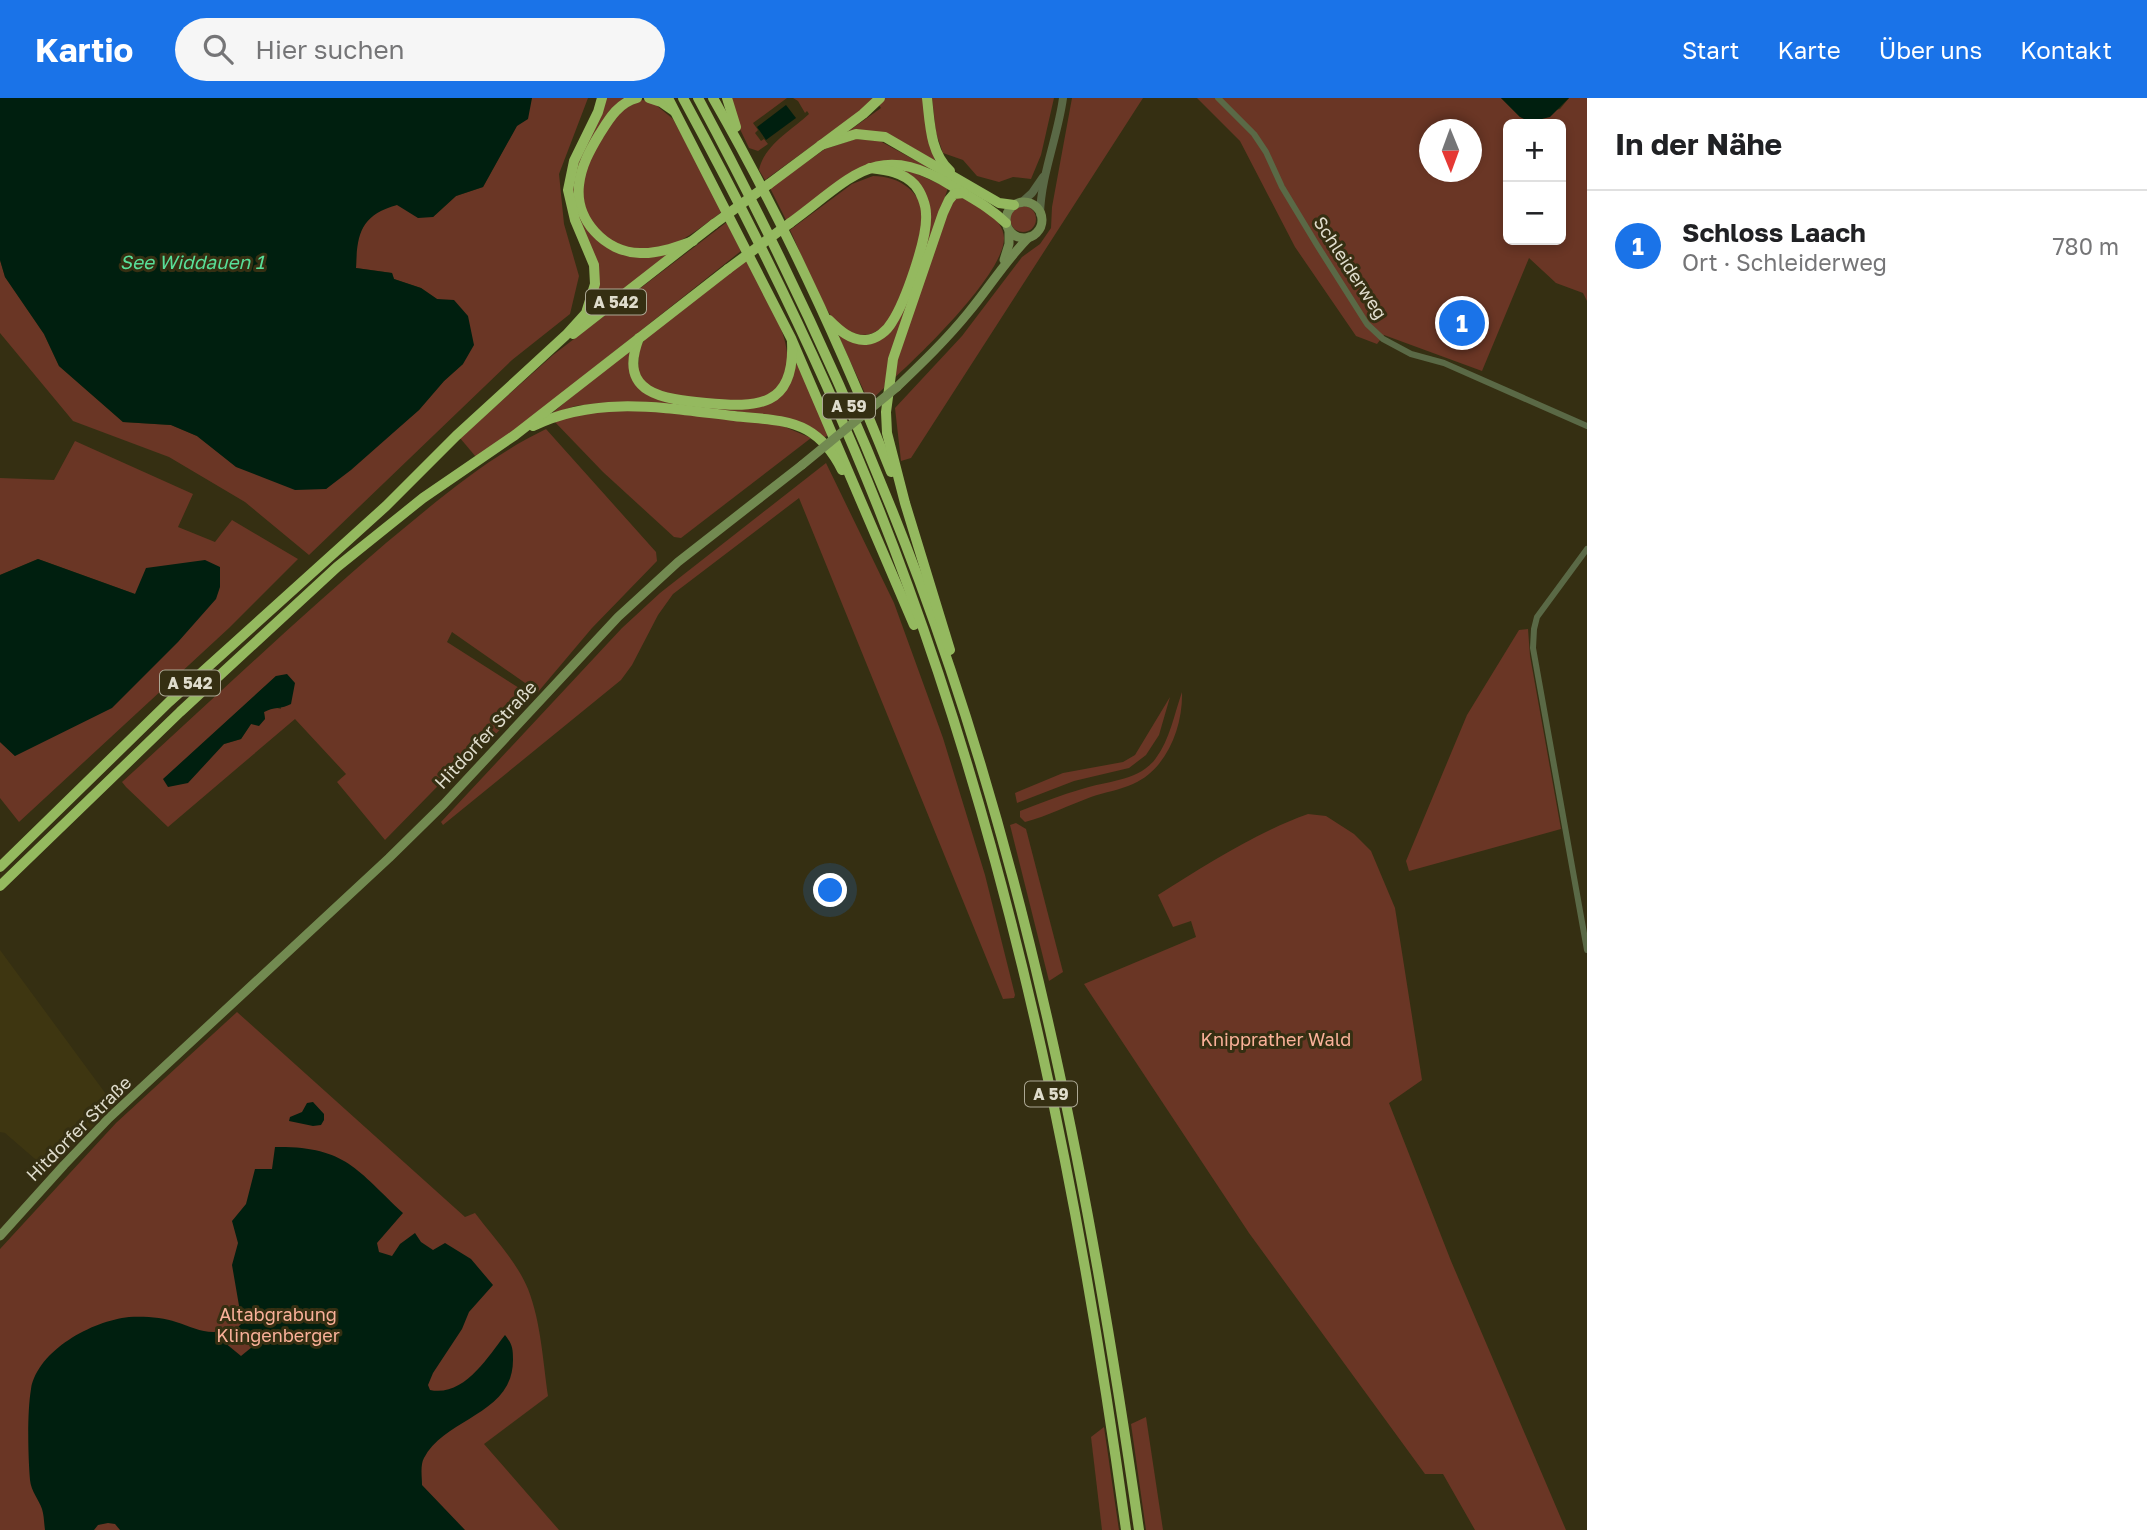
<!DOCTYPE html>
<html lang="de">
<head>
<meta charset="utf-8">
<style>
	:root { --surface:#fff; --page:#f6f6f6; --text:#202124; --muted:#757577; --line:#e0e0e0; --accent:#1a73e8 }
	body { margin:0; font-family:"Golos Text",sans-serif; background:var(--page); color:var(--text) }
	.controls { position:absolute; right:21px; top:21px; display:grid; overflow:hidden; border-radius:10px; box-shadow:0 4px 10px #0003 }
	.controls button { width:63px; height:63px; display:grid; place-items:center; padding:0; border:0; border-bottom:2px solid var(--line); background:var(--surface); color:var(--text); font:35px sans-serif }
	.compass { position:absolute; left:1419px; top:21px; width:63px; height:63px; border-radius:50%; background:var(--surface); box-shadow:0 4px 10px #0003; rotate:179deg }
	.you { position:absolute; left:831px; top:793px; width:24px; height:24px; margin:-18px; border:5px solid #fff; border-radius:50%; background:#1a73e8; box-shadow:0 0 0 10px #1a73e833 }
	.badge { display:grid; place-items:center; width:46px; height:46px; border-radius:50%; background:var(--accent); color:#fff; font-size:23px; font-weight:700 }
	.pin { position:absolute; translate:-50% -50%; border:4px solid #fff; box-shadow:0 2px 7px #0006 }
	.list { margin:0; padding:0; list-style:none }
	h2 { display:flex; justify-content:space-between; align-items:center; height:91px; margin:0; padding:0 28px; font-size:30px }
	h2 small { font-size:23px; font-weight:400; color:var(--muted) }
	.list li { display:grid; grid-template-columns:46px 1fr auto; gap:21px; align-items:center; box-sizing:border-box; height:112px; padding:0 28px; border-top:2px solid var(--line) }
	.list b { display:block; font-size:26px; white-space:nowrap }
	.list p { margin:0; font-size:23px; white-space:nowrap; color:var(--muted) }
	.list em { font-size:23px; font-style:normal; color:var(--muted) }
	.icon { flex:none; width:38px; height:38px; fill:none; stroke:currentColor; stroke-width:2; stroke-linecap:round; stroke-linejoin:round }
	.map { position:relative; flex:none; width:1587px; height:1432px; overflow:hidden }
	header { display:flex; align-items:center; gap:42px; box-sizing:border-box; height:98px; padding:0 35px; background:var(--accent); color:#fff }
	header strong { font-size:33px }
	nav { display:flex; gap:38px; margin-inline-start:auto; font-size:24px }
	.search { width:490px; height:63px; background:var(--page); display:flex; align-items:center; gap:18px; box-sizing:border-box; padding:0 24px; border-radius:38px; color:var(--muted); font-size:26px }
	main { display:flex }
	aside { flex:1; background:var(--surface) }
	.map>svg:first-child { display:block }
	.built { fill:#3e3611 }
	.green { fill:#6a3625; fill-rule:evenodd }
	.water { fill:#001f0f }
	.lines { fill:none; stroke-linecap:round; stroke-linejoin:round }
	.minor { stroke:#5a6946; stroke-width:6 }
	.tertiary { stroke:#5a6946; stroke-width:8 }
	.secondary { stroke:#728a51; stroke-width:9 }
	.motorway { stroke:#94b95f; stroke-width:10 }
	.secondary-bridge { stroke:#728a51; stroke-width:9 }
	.motorway-bridge { stroke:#94b95f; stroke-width:10 }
	.labels { text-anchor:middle; stroke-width:6; stroke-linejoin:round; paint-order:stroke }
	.shield { fill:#352f12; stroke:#aca894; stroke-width:2 }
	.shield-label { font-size:16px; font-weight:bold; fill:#dfdccc }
	.street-label { font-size:18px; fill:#dfdccc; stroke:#352f12 }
	.park-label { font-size:18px; fill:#fab199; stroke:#352f12 }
	.water-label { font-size:19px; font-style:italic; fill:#58df98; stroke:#352f12 }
</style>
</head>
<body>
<header>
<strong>Kartio</strong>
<div class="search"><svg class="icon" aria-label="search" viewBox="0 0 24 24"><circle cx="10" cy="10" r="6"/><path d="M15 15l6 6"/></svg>Hier suchen</div>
<nav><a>Start</a><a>Karte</a><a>Über uns</a><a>Kontakt</a></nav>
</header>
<main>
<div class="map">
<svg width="1587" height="1432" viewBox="0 0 1587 1432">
	<rect width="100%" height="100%" fill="#352f12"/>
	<polygon class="built" points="0,852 114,1007 49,1073 5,1035 0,1034"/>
	<g class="green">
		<path d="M532 0H588L559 76 564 126 579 178 570 216 512 262 309 457 245 404 169 359 73 323 0 235V162L5 179 44 236 59 268 123 324 171 327 197 338 237 369 326 391 419 312 444 283 463 266 437 201 421 190 394 181 392 175 356 170C357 162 355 150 357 143 361 127 378 107 396 107 407 107 423 115 433 119L456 98 483 89Z"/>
		<path d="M605 0H625L609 13 575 100C608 149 607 169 672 153L587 221 597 194 572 103 574 73Z"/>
		<polygon points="731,0 787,0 753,25 758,32 755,35 761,43 764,41 768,46 758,53 749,50 738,27"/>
		<path d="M793 0H875L867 8 765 82 759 72C764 47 792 32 809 16L807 13 805 15 798 3Z"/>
		<polygon points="884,0 924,0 935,63 903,44 846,35 881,10 879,7"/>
		<polygon points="932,0 1054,0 1041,57 1031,81 1013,79 999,84 977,78 963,62 943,55 936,35"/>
		<polygon points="1072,0 1143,0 911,360 901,363 895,310 962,238 1022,159 1040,146 1051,130 1052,109"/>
		<path d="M1197 0H1501L1520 19 1560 11 1569 0H1587V203L1583 195 1556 185 1529 160 1482 273 1384 237 1377 246 1356 238 1295 149 1240 43ZM1508 26H1561V142H1508ZM1430 32H1472V74H1430Z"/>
		<path d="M641 2 651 3 673 21 723 113C706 125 687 142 667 148 627 160 584 139 581 93 581 79 604 29 613 19 620 12 633 7 641 2Z"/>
		<path d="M856 41 880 43 931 71C915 66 900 61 883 63 856 66 810 106 786 122L770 90 825 51Z"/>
		<polygon points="902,69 948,90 894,247 884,290 869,304 839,239 840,237 853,244 889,232 930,124"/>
		<path d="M873 78C901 78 926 96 923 127 922 140 915 155 911 168 904 190 896 225 873 235 861 240 848 234 838 227 825 216 799 151 790 132L852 86Z"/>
		<path d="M959 99C975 104 1005 121 1004 141 1003 177 918 259 890 284L951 103Z"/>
		<circle cx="1023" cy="121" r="13"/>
		<polygon points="727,124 741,153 518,330 476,359 460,340 553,257"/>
		<path d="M747 161C762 192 792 236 787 271 780 315 720 302 690 299 681 298 667 299 658 296 651 293 644 283 638 278L639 250 646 240Z"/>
		<polygon points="632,248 631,252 650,297 768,304 795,262 829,336 824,340 808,328 603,305 575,308 550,317"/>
		<polygon points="629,311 766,324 785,329 811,340 681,440 674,439 603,374 553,322 576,315"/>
		<path d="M546 331 656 454 657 463 592 530 538 594 452 534 447 544 527 595 530 599 481 652 476 649 385 742 337 684 346 676 295 621 168 729 126 689 122 684C210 604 296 522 386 445 437 403 486 360 546 331ZM276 578 281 611 273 609 264 614 265 621 251 626 241 641 224 646 164 681Z"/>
		<polygon points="75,343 193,396 178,429 215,444 232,422 298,461 229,530 19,724 0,700 0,644 15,658 135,496 38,461 0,477 0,380 54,382"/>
		<polygon points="826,365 894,505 943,640 985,777 1015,897 1014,900 1003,901 799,400 673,496 658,517 632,567 621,582 443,727 441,724 622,530 660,495"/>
		<polygon points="1528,531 1530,558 1561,731 1409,773 1406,763 1467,617 1519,532"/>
		<path d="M1182 594C1183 629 1167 671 1133 686 1120 692 1105 694 1091 699 1069 707 1048 718 1025 724L1020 719V713C1041 705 1061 697 1082 691 1106 683 1140 683 1156 660 1170 641 1174 617 1182 594Z"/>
		<polygon points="1170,599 1159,637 1146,657 1129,670 1074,683 1017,705 1015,695 1063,675 1123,664 1135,657"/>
		<path d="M1308 716 1326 718 1354 736 1371 753 1395 810 1422 982 1389 1005 1451 1163 1566 1432H1475L1443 1376H1425L1249 1135 1084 886 1196 839 1191 823 1173 829 1158 797C1206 767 1255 735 1308 716Z"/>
		<polygon points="1016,725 1026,731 1063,874 1049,883 1010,727"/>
		<path d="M237 914 465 1119 475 1115C493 1139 517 1164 528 1191 541 1224 543 1264 548 1298L484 1346 559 1432H0V1151L116 1025Z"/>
		<polygon points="1146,1319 1163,1432 1146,1432 1131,1326"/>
		<polygon points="1104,1329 1119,1432 1102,1432 1091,1339"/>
	</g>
	<g class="water">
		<path d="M0 0H532L528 21 517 28 483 89 456 98 433 119 418 120 397 107C360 117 357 137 356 170L392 175 394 181 421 190 437 201 454 202 468 218 474 247 463 266 444 283 419 312 351 372 326 391 295 392 236 369 197 338 171 327 123 324 59 268 44 236 5 179 0 162Z"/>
		<polygon points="1501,0 1569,0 1550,19 1530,24 1520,19"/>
		<polygon points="786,7 796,20 766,42 757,29"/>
		<polygon points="38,461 135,496 146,470 205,462 220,469 220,489 216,501 178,544 112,610 15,658 0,644 0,477"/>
		<path d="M287 576 295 585 291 606C282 611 273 609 264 614L265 621 259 628 251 626 241 641 224 646 188 685 168 689 163 681 276 578Z"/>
		<polygon points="313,1004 324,1016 324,1022 321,1027 313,1028 289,1023 290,1019 302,1014 307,1005"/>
		<path d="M275 1049C345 1048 356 1071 403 1115L377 1145 379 1154 392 1158 400 1146 415 1135 421 1144 433 1152 445 1145 471 1161 493 1187 469 1214 462 1231 433 1275 428 1287 430 1292C464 1299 487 1260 505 1237 512 1246 513 1250 513 1262 513 1317 446 1319 424 1360 420 1367 422 1379 422 1387L465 1432H120L115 1426 108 1425 98 1427 94 1432H45C44 1425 44 1417 42 1411 39 1402 31 1393 30 1382 28 1358 27 1315 31 1291 38 1252 92 1223 129 1219 142 1218 164 1219 176 1224 192 1229 206 1237 222 1233L224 1244 241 1258 257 1245 254 1234 245 1239 236 1231 242 1225 232 1167 238 1145 232 1123 246 1106 255 1071H272Z"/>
	</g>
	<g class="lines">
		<g class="minor">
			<polyline points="1218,0 1254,36 1266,54 1282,89 1317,147 1367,226 1383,241 1411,256 1444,265 1587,328"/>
			<polyline points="1587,451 1537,519 1534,531 1533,550 1587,852"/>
		</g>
		<g class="tertiary">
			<polyline points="1021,105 1032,95 1043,79"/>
			<path d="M1040 116C1041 77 1058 38 1063 0"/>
		</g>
		<g class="secondary">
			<circle cx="1024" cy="122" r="18"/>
			<polyline points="1004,162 1009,146 1009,133"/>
			<path d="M897 289C922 265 946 242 968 215 989 190 1005 163 1029 139"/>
			<polyline points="0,1138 64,1067 109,1020 389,760 444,706 618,519 678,464 802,367"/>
		</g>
		<g class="motorway">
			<path d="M637 0C618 5 609 21 599 37 590 52 581 68 579 87 575 122 605 154 640 155 658 156 676 149 693 143"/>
			<polyline points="649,0 661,4 674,13"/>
			<polyline points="668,0 791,240 914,527"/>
			<path d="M683 0C769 158 847 319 908 488 1019 792 1082 1112 1126 1432"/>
			<path d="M698 0C782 156 857 316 919 482 1032 787 1093 1110 1139 1432"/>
			<path d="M713 0C782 120 840 246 891 374"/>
			<polyline points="727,0 736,29"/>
			<path d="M927 0C930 25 930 55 950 73"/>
			<polyline points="821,47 856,36 885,39 999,105 1014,107"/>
			<polyline points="769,86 863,16 880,0"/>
			<path d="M790 125C852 80 876 41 952 88 971 100 990 109 1006 125"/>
			<path d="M829 222C839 232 851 243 866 242 877 241 887 233 892 224 905 204 928 140 926 116 926 107 921 94 915 87 903 74 887 72 870 70"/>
			<polyline points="573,236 714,126"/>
			<path d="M639 240C617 296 663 301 706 305 758 310 795 309 792 244"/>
			<path d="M533 328C597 297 665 310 734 318 757 321 786 320 807 332 823 341 834 356 842 372"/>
			<polyline points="950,552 905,405 887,335 886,314 893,261 943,115 949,102 954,96 964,95"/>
			<polyline points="0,769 169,604 386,408 456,338 566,237 586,215 595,186 594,167 575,122 568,92 574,63 598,14 602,0"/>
			<polyline points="0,788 180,614 337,469 423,400 515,337 728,171"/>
		</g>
		<polyline class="secondary-bridge" points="802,367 897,289"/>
		<g class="motorway-bridge">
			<polyline points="714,126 769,86"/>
			<polyline points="728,171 790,125"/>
		</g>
	</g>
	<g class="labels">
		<g class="shield">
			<rect x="586" y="191.5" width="60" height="25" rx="5"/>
			<rect x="823" y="295.5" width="52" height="25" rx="5"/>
			<rect x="160" y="572.5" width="60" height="25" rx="5"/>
			<rect x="1025" y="983.5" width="52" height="25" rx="5"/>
		</g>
		<g class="shield-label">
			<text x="616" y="210">A 542</text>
			<text x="849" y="314">A 59</text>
			<text x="190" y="591">A 542</text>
			<text x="1051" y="1002">A 59</text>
		</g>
		<g class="street-label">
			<text transform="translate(1350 170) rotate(57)" y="6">Schleiderweg</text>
			<text transform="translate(486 637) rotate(-47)" y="6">Hitdorfer Straße</text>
			<text transform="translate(79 1031) rotate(-45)" y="6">Hitdorfer Straße</text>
		</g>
		<g class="park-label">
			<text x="1276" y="948">Knipprather Wald</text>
			<text x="278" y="1223">Altabgrabung<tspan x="278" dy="21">Klingenberger</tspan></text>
		</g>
		<g class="water-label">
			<text x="192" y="171">See Widdauen 1</text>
		</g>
	</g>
</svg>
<div class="controls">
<button>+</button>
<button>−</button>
</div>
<svg class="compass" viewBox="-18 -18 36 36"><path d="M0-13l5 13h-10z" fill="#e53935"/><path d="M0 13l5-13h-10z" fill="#757577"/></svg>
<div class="you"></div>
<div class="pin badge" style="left:1462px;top:225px">1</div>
</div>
<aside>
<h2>In der Nähe<small></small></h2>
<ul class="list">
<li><span class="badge">1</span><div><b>Schloss Laach</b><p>Ort · Schleiderweg</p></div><em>780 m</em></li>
</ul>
</aside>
</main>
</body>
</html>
